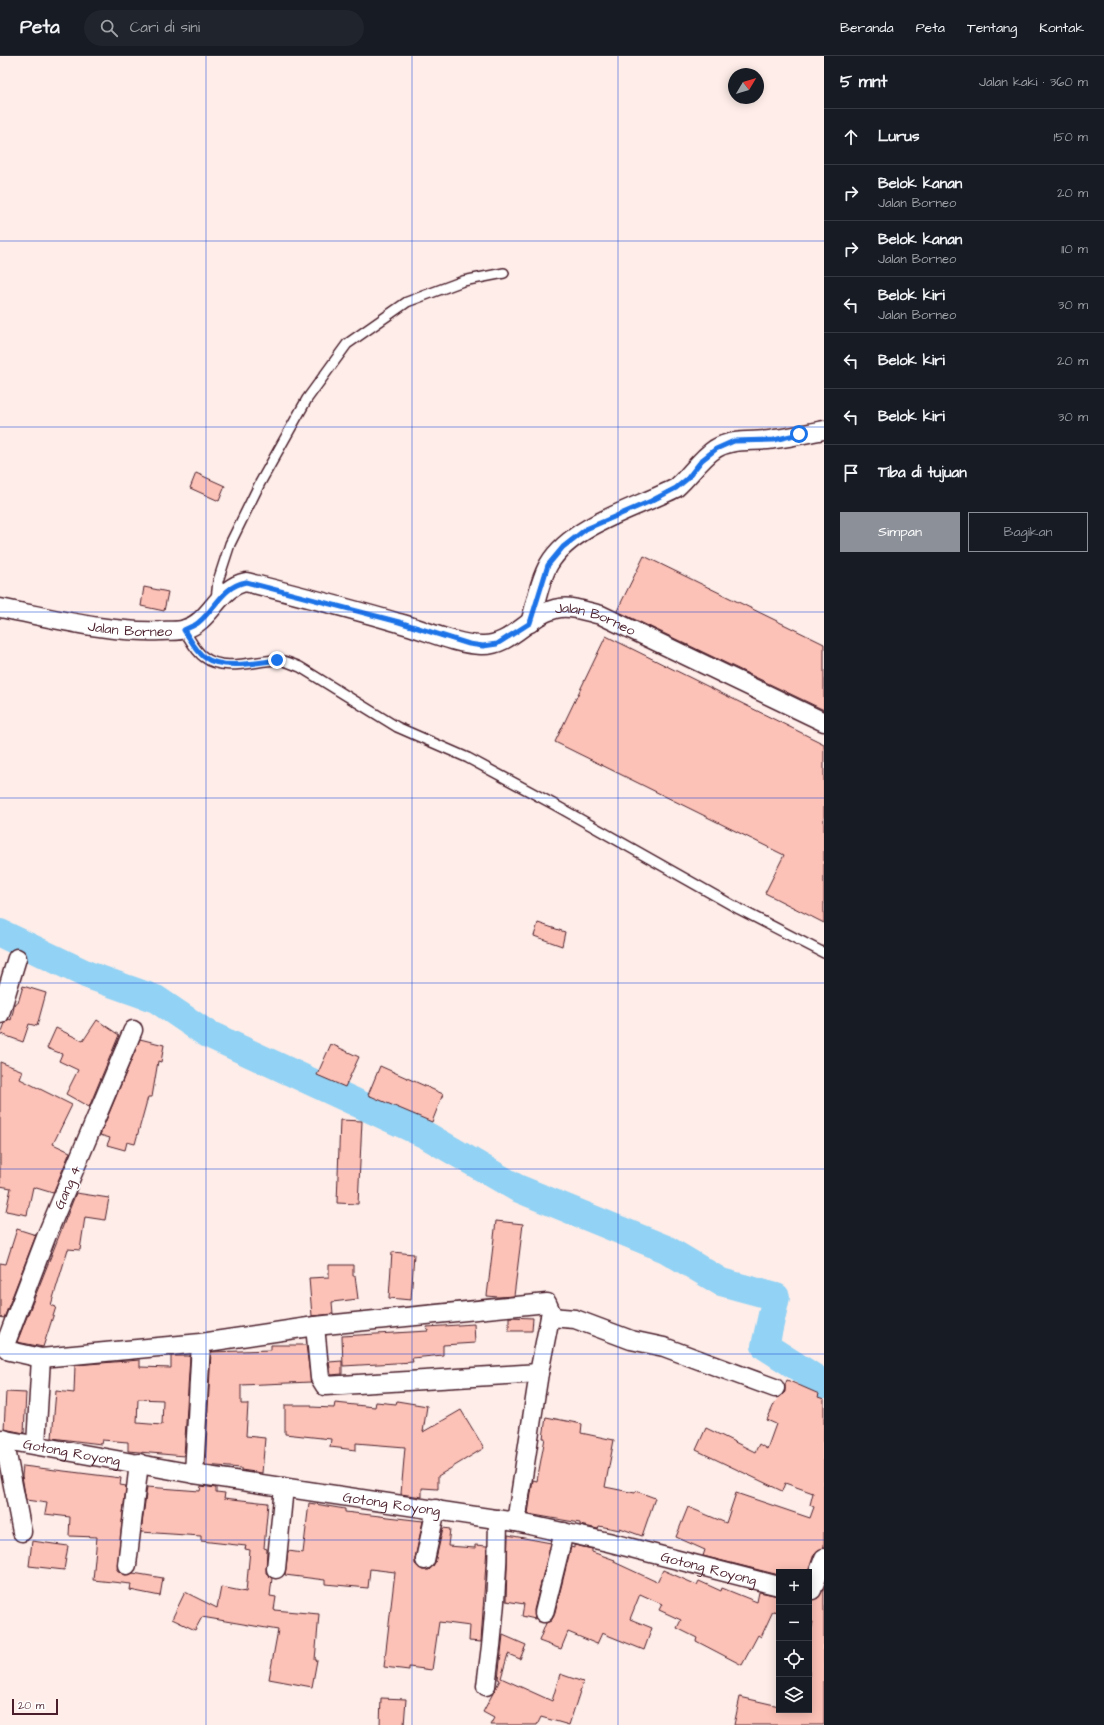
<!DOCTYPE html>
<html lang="id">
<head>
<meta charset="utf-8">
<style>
	:root { --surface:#171b24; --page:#20242c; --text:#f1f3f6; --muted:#9ea1a6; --line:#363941; --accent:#8c9099 }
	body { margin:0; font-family:"Architects Daughter",sans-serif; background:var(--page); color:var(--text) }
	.controls { position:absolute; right:12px; bottom:12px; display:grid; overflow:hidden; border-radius:0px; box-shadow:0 2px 10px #0003 }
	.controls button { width:36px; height:36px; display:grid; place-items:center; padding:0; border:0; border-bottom:1px solid var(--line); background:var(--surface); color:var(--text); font:20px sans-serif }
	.compass { position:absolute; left:728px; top:12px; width:36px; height:36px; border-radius:50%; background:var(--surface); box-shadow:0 2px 10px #0003; rotate:52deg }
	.scale { position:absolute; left:12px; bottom:10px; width:46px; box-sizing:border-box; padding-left:4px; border:2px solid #4a1f2b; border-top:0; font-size:11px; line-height:14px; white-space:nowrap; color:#4a1f2b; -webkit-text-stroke:3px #fff; paint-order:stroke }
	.stop { position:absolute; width:12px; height:12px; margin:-9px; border:3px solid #1a73e8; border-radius:50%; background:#fff }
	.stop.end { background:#1a73e8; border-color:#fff; box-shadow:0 1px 4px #0008 }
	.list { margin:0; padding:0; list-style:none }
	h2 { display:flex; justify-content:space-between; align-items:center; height:52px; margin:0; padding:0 16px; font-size:17px }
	h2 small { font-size:13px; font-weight:400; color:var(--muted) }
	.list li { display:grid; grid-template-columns:26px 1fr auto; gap:12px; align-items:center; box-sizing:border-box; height:56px; padding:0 16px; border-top:1px solid var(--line) }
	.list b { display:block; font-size:15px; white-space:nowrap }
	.list p { margin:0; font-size:13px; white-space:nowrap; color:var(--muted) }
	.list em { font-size:13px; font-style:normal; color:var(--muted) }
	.actions { display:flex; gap:8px; padding:12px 16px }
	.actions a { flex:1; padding:9px 0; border:1px solid var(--accent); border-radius:0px; text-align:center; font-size:14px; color:var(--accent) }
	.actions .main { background:var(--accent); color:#fff }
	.icon { flex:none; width:22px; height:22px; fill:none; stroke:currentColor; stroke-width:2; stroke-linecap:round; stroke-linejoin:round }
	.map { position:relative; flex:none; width:824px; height:1669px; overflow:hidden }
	header { display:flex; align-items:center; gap:24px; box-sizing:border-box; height:56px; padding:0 20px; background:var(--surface); border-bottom:1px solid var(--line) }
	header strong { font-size:19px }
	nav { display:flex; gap:22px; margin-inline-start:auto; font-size:14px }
	.search { width:280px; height:36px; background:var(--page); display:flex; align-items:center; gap:10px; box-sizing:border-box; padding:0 14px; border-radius:22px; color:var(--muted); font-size:15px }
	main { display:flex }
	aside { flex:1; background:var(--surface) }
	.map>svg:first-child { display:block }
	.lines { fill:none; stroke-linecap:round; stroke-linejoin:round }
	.river { stroke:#92d2f4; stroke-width:28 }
	.building { fill:#fdc2b7; stroke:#4a1f2b; fill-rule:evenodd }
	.service-casing { stroke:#4a1f2b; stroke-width:12 }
	.minor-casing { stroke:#4a1f2b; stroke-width:21 }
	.service { stroke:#fff; stroke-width:9 }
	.minor { stroke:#fff; stroke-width:18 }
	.route { stroke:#1a73e8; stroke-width:5 }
	.grid { fill:none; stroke:#1d4ed8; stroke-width:1; stroke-opacity:0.55 }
	.labels { text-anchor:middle; stroke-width:3; stroke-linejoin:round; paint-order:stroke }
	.street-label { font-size:14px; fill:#4a1f2b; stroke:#fff }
</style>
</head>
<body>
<header>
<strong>Peta</strong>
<div class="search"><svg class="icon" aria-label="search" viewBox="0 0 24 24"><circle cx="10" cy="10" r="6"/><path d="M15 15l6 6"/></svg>Cari di sini</div>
<nav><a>Beranda</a><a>Peta</a><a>Tentang</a><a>Kontak</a></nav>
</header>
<main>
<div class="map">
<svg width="824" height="1669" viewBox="0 0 824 1669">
	<rect width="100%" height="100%" fill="#feede9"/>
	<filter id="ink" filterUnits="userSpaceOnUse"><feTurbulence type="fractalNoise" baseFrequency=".025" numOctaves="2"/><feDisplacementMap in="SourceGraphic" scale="8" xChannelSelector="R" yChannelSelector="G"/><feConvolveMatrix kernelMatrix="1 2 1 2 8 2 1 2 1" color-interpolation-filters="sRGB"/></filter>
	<g filter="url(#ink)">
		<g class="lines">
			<polyline class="river" points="0,877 88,919 156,943 206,977 424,1078 517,1132 666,1193 721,1226 776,1241 765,1290 824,1328"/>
		</g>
		<g class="building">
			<polygon points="196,417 225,430 219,445 190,432"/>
			<polygon points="644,500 824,588 824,654 617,555"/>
			<polygon points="144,531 168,536 164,555 141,550"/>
			<polygon points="606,580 824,688 824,867 765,837 784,799 555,686"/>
			<polygon points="538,867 565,876 562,890 534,880"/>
			<polygon points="23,930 46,937 37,970 29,968 23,986 1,978 5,967 9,963 11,964 15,947 18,947"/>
			<polygon points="97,964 119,979 89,1051 66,1038 78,1014 59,1005 62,998 47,992 56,972 83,985"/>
			<polygon points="140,983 164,989 161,1006 158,1005 152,1041 148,1041 135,1088 127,1086 125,1094 107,1089 110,1082 100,1079"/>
			<polygon points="331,988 359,1001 345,1031 317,1019"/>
			<polygon points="0,1006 23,1015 20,1023 72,1049 53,1088 70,1096 53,1137 33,1131 27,1159 6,1155 11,1132 0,1130"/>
			<polygon points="380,1010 443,1038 432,1066 368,1039"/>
			<polygon points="340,1064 362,1065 358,1148 337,1147"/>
			<polygon points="76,1137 109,1142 105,1164 85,1161 80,1194 68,1193 51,1249 56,1251 43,1291 17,1286"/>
			<polygon points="496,1165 523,1168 514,1240 498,1241 487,1240"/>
			<polygon points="17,1173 36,1179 4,1262 0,1261 0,1207 6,1208"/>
			<polygon points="392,1196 414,1198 411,1244 389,1242"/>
			<polygon points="329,1209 353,1209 353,1220 355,1220 358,1243 332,1246 333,1258 312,1260 309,1222 329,1221"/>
			<polygon points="509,1261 533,1262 532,1275 509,1275"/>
			<polygon points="474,1268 475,1287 443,1289 443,1299 412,1302 413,1306 343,1310 342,1280 428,1275 427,1271"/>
			<polygon points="271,1289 306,1289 311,1326 241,1329 241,1348 248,1348 246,1380 265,1382 262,1417 241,1414 241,1412 205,1409 211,1296 271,1294"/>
			<path d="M171 1300H190L184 1400 128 1395V1386L102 1384 101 1388 52 1382 56 1335 74 1337 75 1309 140 1304V1311L171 1312ZM138 1343 163 1344 162 1369 137 1367Z"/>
			<polygon points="342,1305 342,1318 331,1319 329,1306"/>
			<polygon points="787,1324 819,1338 818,1341 824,1343 824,1492 818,1494 814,1498 808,1516 779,1516 779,1519 703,1500 705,1494 676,1481 688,1451 726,1467 736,1437 810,1462 814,1451 810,1449 813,1437 785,1427 782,1435 696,1394 706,1372 755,1396 759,1388 767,1393 776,1368 767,1364 775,1346 785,1336 785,1329"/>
			<polygon points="6,1336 26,1337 24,1377 4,1373"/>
			<polygon points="397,1345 427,1350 423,1376 461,1354 484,1392 438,1420 438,1433 422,1432 422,1441 401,1438 405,1391 356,1387 356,1394 330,1391 331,1383 285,1378 285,1349 311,1349 311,1351 334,1352 335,1347 375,1351 376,1346 396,1348"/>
			<polygon points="546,1361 582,1368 581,1377 614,1384 605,1431 635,1437 636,1435 655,1442 642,1480 620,1472 620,1474 599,1470 598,1473 580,1469 580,1467 528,1458 533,1424 537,1425 545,1382 543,1382"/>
			<polygon points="23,1410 121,1422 120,1429 126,1430 117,1514 125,1519 133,1517 163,1522 160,1540 130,1534 131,1528 93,1524 97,1481 69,1480 70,1461 45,1458 47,1447 26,1444 22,1420"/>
			<polygon points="201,1430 216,1432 216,1436 225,1437 224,1442 268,1447 264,1492 267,1493 266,1517 272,1522 270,1540 276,1541 274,1554 319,1558 315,1604 317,1604 312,1631 269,1623 278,1574 202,1561 195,1574 172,1563 185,1536 217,1552 221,1531 246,1536 250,1494 245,1493 246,1490 201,1485 201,1480 141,1476 147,1431 200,1435"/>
			<polygon points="309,1447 345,1453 345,1456 423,1465 415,1502 415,1508 422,1514 429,1514 435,1507 443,1472 450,1473 448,1490 475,1492 475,1489 487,1490 481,1586 469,1585 470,1570 439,1566 432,1614 409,1611 409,1614 384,1611 395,1516 370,1513 368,1532 325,1528 325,1524 285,1519 288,1495 303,1497"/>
			<polygon points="508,1479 551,1487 534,1554 535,1563 522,1560 524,1548 506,1545"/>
			<polygon points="32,1485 68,1490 64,1514 29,1510"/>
			<polygon points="574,1489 592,1493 592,1496 615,1504 614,1506 657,1526 663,1514 697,1529 699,1525 721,1535 722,1532 757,1546 759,1536 779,1540 779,1556 773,1555 761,1581 758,1579 742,1609 696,1585 697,1582 677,1572 681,1564 659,1554 662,1548 640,1538 630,1563 652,1572 644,1594 602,1577 597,1588 568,1576 561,1593 539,1585 546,1567 551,1565 554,1560 571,1491 574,1492"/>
			<polygon points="824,1532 824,1669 734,1669 740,1641 779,1650 779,1654 809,1654 809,1584 813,1566 809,1565 809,1544 818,1542"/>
			<polygon points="503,1579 526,1589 520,1603 508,1598 501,1622 552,1645 560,1618 583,1626 569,1669 541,1661 537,1669 490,1669 494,1662 483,1656 500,1624 498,1623"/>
			<polygon points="381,1642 406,1643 404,1669 380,1669"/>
		</g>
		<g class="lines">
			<defs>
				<g id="service">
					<polyline points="216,544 218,525 230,488 260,427 307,343 347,288 407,246 463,225 504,217"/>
					<path d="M184 574C190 583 195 595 204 601 223 616 254 605 276 604 285 604 292 608 300 611L397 671 468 702 555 749 739 853 824 897"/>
				</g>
				<g id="minor">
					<path id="s1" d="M0 552C53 562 107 577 160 575 168 574 178 576 185 573 211 566 218 531 246 526 297 539 349 552 399 567 426 574 454 588 481 589 512 591 530 556 560 552 573 550 588 556 601 559L824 666"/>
					<path d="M530 567C536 548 539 525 549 508 572 469 636 452 676 432 690 420 700 403 715 393 734 381 755 387 775 383 792 381 808 377 824 374"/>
					<polyline points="0,958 17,902"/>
					<polyline points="133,974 48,1176 5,1289 6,1292 10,1295 41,1302 201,1287 315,1270 547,1247 551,1256 539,1317 516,1466"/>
					<polyline points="550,1261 575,1263 631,1284 664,1291 775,1332"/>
					<polyline points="315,1270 320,1322 325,1330 539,1317"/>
					<path id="s2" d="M0 1383 194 1418 516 1466 608 1486 779 1530"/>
					<polyline points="4,1383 22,1476"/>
					<polyline points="36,1389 41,1302"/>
					<polyline points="194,1418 201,1287"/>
					<polyline points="425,1504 436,1453"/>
					<polyline points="127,1509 139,1407"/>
					<polyline points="276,1513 284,1431"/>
					<polyline points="812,1534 824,1502"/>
					<polyline points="544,1557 564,1476"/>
					<path d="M486 1630C494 1574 498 1519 498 1463"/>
				</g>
			</defs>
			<use href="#service" class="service-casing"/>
			<use href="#minor" class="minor-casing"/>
			<use href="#service" class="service"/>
			<use href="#minor" class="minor"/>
		</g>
	</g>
	<g class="lines" filter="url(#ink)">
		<path class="route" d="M277 604C257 607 221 614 204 601 196 595 190 583 184 574 189 571 195 570 199 566 215 553 223 530 246 526L399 566 469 588 483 590 497 588 530 567 548 509 563 491 586 473 651 445 676 432 687 423 702 404 716 393 734 385 774 384 799 378"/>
	</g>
	<path class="grid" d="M206 0V1669M412 0V1669M618 0V1669M0 185H824M0 371H824M0 556H824M0 742H824M0 927H824M0 1113H824M0 1298H824M0 1484H824"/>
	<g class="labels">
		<g class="street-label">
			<text dy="5" stroke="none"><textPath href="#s1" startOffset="635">Jalan Borneo</textPath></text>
			<text dy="5" stroke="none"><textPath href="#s1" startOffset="132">Jalan Borneo</textPath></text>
			<text transform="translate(67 1131) rotate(-67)" y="5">Gang 4</text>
			<text dy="5" stroke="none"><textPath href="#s2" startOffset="73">Gotong Royong</textPath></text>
			<text dy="5" stroke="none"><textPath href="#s2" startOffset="397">Gotong Royong</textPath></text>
			<text dy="5" stroke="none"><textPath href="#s2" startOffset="721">Gotong Royong</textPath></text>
		</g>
	</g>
</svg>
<div class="controls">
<button>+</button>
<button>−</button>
<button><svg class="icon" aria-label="locate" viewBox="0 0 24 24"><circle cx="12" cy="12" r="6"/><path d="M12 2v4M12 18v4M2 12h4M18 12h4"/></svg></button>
<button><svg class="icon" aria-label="layers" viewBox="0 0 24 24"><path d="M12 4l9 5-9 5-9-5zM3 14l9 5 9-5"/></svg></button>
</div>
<svg class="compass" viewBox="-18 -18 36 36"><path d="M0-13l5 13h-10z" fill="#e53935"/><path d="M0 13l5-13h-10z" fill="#9ea1a6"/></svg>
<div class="scale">20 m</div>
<div class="stop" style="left:799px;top:378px"></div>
<div class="stop end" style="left:277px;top:604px"></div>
</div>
<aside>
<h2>5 mnt<small>Jalan kaki · 360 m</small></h2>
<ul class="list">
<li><svg class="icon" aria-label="ahead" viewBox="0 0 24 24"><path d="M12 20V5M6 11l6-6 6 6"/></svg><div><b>Lurus</b></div><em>150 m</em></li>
<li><svg class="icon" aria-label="right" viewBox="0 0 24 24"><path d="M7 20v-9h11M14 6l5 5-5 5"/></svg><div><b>Belok kanan</b><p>Jalan Borneo</p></div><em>20 m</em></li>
<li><svg class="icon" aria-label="right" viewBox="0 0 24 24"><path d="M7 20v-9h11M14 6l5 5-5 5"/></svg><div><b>Belok kanan</b><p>Jalan Borneo</p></div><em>110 m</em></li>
<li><svg class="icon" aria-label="left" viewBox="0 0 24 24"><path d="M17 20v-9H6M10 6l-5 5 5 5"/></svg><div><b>Belok kiri</b><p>Jalan Borneo</p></div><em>30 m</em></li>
<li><svg class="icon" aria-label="left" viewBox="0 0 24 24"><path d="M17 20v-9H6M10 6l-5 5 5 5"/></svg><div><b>Belok kiri</b></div><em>20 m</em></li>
<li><svg class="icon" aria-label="left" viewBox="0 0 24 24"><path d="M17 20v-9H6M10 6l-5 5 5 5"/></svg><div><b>Belok kiri</b></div><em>30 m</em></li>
<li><svg class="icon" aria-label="arrive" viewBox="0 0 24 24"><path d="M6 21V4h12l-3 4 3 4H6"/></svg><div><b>Tiba di tujuan</b></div></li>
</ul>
<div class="actions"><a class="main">Simpan</a><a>Bagikan</a></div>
</aside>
</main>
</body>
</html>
